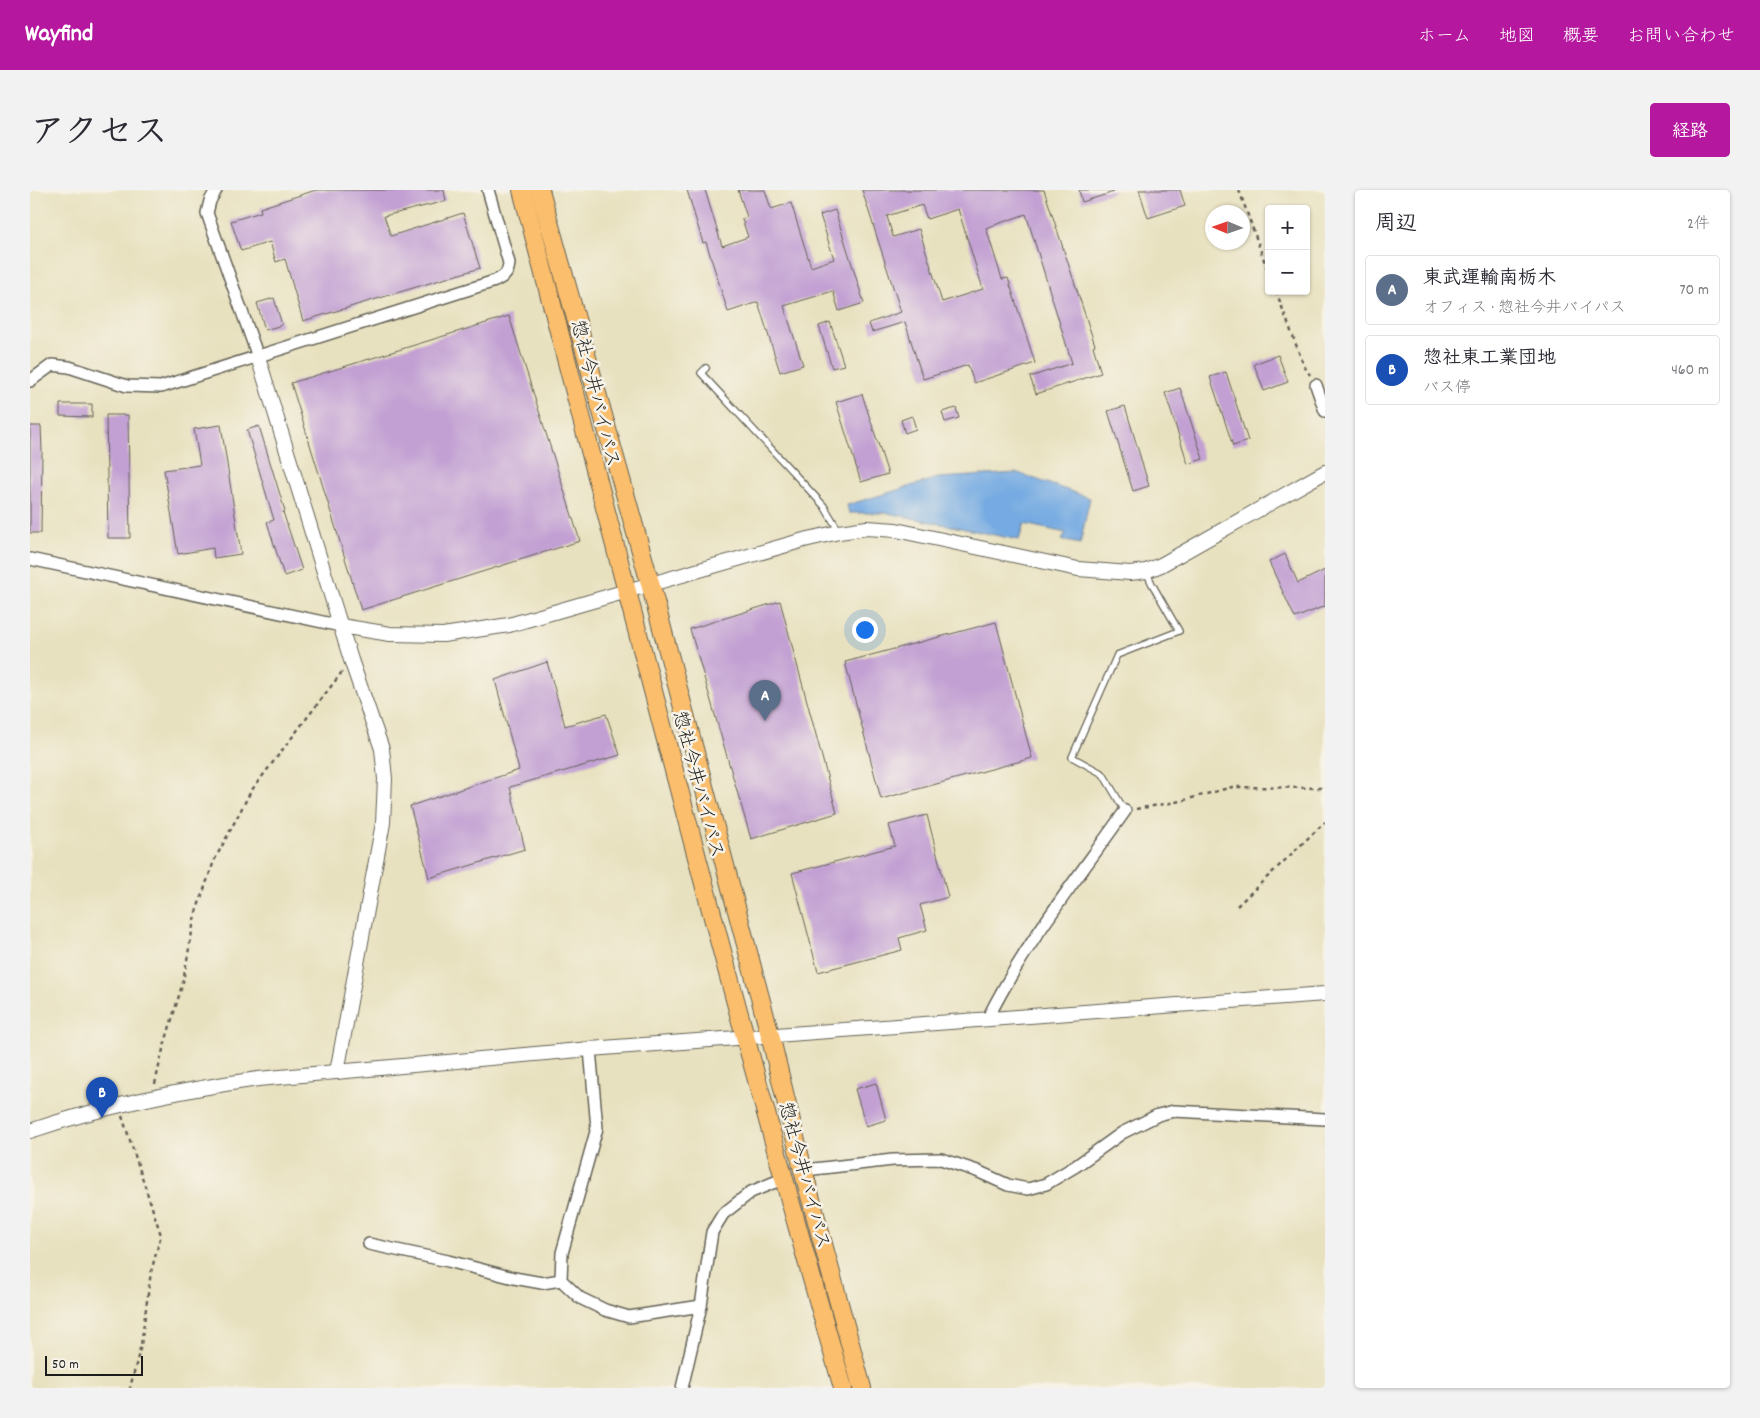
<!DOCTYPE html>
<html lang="ja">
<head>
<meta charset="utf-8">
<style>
	:root { --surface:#fff; --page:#f2f2f3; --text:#2b2b33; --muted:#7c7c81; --line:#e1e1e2; --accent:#b5179e }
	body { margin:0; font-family:Dekko,"Klee One",sans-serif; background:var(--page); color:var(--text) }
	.controls { position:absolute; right:15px; top:15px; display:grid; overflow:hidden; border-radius:5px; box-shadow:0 1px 4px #0004 }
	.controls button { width:45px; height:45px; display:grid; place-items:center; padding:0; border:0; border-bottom:1px solid var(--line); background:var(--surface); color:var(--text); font:25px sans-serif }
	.compass { position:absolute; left:1175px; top:15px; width:45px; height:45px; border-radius:50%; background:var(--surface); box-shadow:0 1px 4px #0004; rotate:272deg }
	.scale { position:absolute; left:15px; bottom:12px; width:98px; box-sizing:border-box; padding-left:5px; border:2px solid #1c1c1c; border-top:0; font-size:14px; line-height:18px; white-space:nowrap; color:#1c1c1c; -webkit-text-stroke:4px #f7f3e8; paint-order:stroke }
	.you { position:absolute; left:834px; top:439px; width:18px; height:18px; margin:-12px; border:4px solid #fff; border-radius:50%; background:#1a73e8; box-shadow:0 0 0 8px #1a73e833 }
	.badge { display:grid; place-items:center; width:32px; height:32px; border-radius:50%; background:var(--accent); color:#fff; font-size:16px; font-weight:700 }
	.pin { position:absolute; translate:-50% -41px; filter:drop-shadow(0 1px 2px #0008) }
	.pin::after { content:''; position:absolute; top:26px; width:18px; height:15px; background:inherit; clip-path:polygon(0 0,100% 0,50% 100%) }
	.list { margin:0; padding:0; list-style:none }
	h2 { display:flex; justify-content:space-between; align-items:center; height:65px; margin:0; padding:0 20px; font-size:21px }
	h2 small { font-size:16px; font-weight:400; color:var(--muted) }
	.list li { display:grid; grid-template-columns:32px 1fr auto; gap:15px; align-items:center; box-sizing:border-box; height:70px; margin:0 10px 10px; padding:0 10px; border:1px solid var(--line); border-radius:5px }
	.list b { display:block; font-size:19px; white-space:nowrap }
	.list p { margin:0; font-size:16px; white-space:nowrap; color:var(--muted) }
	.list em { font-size:16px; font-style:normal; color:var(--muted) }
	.map { position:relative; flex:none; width:1295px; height:1198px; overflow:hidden; border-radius:5px }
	header { display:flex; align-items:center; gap:30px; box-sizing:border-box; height:70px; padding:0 25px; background:var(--accent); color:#fff }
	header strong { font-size:24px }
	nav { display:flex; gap:28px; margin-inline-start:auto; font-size:18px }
	.intro { display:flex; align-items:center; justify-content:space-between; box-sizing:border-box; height:120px; padding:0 30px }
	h1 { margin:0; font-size:35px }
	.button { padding:12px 22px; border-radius:5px; background:var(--accent); color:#fff; font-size:18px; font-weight:700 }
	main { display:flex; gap:30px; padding:0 30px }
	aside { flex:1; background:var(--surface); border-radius:5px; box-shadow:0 1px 4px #0004 }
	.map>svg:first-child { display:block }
	.water { fill:#74aae2; stroke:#48637f }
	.building { fill:#c2a0d3; fill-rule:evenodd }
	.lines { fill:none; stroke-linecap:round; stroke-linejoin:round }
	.service-casing { stroke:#636155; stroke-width:8 }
	.minor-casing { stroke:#636155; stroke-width:14 }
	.tertiary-casing { stroke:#636155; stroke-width:16 }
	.primary-casing { stroke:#636155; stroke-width:20 }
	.path { stroke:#636155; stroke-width:2.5; stroke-dasharray:4 4; stroke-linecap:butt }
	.service { stroke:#fff; stroke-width:5.5 }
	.minor { stroke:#fff; stroke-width:11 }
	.tertiary { stroke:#fff; stroke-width:14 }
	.primary { stroke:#fabe6d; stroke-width:18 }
	.labels { text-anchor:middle; stroke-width:5; stroke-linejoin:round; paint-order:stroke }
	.street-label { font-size:19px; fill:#1c1c1c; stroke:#f7f3e8 }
</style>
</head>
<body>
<header>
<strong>Wayfind</strong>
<nav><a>ホーム</a><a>地図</a><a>概要</a><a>お問い合わせ</a></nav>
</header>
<div class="intro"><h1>アクセス</h1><a class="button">経路</a></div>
<main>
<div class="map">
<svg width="1295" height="1198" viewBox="0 0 1295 1198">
	<rect width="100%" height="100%" fill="#f7f3e8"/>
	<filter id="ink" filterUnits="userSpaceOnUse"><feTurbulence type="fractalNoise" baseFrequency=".02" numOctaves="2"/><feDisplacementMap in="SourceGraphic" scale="10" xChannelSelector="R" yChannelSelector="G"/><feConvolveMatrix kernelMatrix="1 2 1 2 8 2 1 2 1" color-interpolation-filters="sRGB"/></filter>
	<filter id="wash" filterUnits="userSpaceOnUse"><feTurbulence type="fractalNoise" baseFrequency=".0096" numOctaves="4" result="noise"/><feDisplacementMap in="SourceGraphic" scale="20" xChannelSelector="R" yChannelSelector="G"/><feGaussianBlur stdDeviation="1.12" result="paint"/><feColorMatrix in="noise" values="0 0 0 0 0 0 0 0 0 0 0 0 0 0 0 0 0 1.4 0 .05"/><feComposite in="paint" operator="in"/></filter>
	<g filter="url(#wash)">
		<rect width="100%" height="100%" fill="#e8e1bf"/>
		<polygon class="water" points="988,283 1060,308 1050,354 1032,350 1036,343 994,334 989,350 858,323 819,323 817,315 908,288"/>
		<g id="blocks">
			<g class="building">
				<polygon points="286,0 414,0 416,11 354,26 361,46 433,23 450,78 273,131 255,69 246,72 240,52 211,61 201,31 231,22 230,18"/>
				<polygon points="657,0 675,0 692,56 718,47 712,29 717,27 708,0 735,0 741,19 761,13 781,77 804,69 790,25 805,20 834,113 809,121 803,101 754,116 773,175 750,182 728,112 698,122 676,52 673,53"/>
				<path d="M832 0H1014L1065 155 1063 156 1071 183 1006 204 1000 187 1042 173 996 24 956 38 972 89 978 88 1005 173 944 193 938 175 893 189 875 132 842 142 839 133 871 122ZM892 15 897 29 928 19 953 99 912 112 889 39 863 47 857 26Z"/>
				<polygon points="1049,0 1084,0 1084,2 1052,12"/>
				<polygon points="1109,0 1150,0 1155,16 1118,28"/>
				<polygon points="244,108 252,135 235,140 227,113"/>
				<polygon points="479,126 550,351 331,420 261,193"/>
				<polygon points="800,132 814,175 802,178 789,136"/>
				<polygon points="1248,165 1258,192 1234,201 1224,174"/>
				<polygon points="1196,182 1218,251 1203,256 1180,187"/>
				<polygon points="1150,198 1173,269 1158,274 1135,203"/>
				<polygon points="832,204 858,284 831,292 806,212"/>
				<polygon points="30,214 62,214 62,227 30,226"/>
				<polygon points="1095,216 1119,296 1103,301 1078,221"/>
				<polygon points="926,218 929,228 915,232 912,222"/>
				<polygon points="76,225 98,225 100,348 78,348"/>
				<polygon points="882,226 886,239 875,243 871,230"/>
				<polygon points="191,235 211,364 184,368 183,358 148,364 134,280 170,275 164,239"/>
				<polygon points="0,236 11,236 12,261 11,343 0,343"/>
				<polygon points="229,236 255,321 253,322 272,380 254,386 237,332 244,330 217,240"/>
				<polygon points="1255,364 1268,393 1295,380 1295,416 1265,428 1239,372"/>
				<polygon points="750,411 807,623 721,649 660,439"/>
				<polygon points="966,432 1002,568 851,609 815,472"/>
				<polygon points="517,472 535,536 576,524 590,565 480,597 495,659 399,688 380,616 489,580 465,490"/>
				<polygon points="897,625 918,707 890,715 897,740 869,748 872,760 788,782 762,683 865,656 859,635"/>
				<polygon points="846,893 856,930 836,936 825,899"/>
			</g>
		</g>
	</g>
	<g filter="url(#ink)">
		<use href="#blocks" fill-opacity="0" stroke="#636155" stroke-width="1"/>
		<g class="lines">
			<defs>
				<g id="service">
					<polyline points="676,178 671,183 794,316 809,341"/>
					<polyline points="1095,621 1073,584 1042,567 1087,465 1149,441 1122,394 1116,381"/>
				</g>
				<g id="minor">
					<polyline points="186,0 180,11 177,23 228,167"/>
					<path d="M0 191 22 175 39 177 97 196 131 197 465 91C475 86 478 84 479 73L458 0"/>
					<polyline points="1286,195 1295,221"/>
					<polyline points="0,369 311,436"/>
					<path d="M957 830C994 755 1047 689 1095 621"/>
					<polyline points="560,859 567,938 532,1063 531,1090 550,1108 575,1120 599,1127 671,1116"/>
					<polyline points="784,979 863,970 911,969 947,981 978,995 998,999 1016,994 1046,976 1092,943 1128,925 1144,921 1295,929"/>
					<polyline points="339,1054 418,1071 484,1088 512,1093 531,1090"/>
					<polyline points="652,1198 671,1116 682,1042 693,1024 721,1002 745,992"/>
				</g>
				<g id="tertiary">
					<polyline points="228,167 321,470 352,559 355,589 353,633 307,882"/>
					<polyline points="311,436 360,444 413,445 479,435 774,350 809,342 837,338 866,340 1048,379 1100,383 1116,381 1131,375 1295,282"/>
					<path d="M0 941C74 916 150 900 228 889L560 859 1295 804"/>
				</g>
				<g id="primary">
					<path d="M492 0C597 400 699 801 813 1198"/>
					<polyline points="510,0 620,393 740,845 773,980 832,1198"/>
				</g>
			</defs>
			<use href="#service" class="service-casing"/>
			<use href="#minor" class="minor-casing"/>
			<use href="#tertiary" class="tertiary-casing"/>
			<use href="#primary" class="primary-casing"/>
			<g class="path">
				<polyline points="1209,0 1239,84"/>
				<polyline points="1246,101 1274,176 1280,185"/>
				<polyline points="1106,619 1151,611 1202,597 1295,598"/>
				<polyline points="1207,716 1295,632"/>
				<polyline points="125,894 132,863 153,792 165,725 184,671 221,601 312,482"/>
				<polyline points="92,926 131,1045 121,1082 111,1155 100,1198"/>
			</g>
			<use href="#service" class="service"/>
			<use href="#minor" class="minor"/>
			<use href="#tertiary" class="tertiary"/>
			<use href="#primary" class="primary"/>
		</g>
	</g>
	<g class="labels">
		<g class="street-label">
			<text transform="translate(567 203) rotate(76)" y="7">惣社今井バイパス</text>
			<text transform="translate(670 594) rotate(75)" y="7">惣社今井バイパス</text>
			<text transform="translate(776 985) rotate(75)" y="7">惣社今井バイパス</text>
		</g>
	</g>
</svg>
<div class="controls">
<button>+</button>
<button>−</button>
</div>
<svg class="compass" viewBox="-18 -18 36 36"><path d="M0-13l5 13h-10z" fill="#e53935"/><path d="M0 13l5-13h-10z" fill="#7c7c81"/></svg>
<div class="scale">50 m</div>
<div class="you"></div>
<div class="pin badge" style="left:735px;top:531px;background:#5c6f8a">A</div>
<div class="pin badge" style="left:72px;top:928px;background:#1a4fb4">B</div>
</div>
<aside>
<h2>周辺<small>2件</small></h2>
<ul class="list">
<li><span class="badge" style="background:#5c6f8a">A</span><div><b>東武運輸南栃木</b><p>オフィス · 惣社今井バイパス</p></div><em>70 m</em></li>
<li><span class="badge" style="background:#1a4fb4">B</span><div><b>惣社東工業団地</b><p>バス停</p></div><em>460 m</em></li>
</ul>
</aside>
</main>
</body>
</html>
